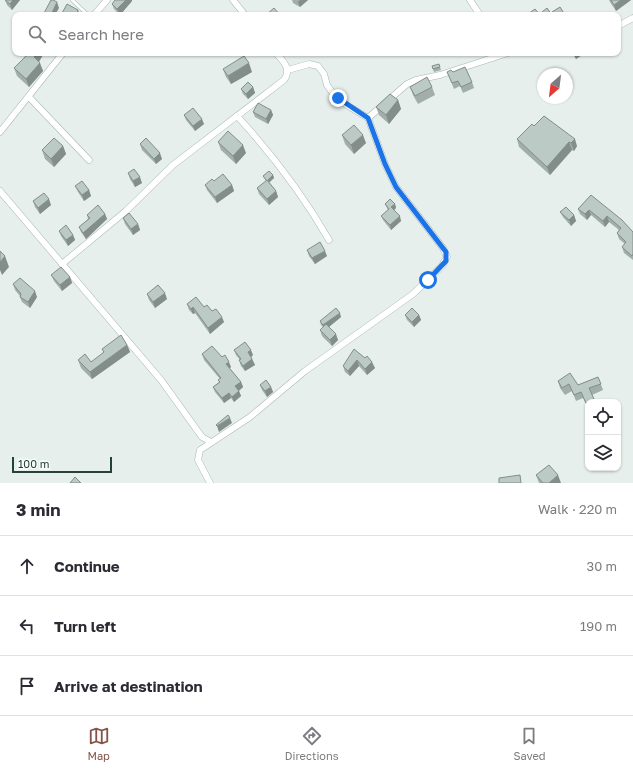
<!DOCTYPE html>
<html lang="en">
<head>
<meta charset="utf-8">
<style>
	:root { --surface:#fff; --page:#f7f7f7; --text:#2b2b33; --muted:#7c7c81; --line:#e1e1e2; --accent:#855347 }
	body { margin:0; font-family:"Golos Text",sans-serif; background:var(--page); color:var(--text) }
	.controls { position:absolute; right:12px; bottom:12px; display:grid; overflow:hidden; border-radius:8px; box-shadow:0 1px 3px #0004 }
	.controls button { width:36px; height:36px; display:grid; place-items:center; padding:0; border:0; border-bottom:1px solid var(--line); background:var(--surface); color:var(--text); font:20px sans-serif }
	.compass { position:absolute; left:537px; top:68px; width:36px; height:36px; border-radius:50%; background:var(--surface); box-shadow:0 1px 3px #0004; rotate:208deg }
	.scale { position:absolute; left:12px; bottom:10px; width:100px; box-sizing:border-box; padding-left:4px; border:2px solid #24423a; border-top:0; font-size:11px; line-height:14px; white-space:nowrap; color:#24423a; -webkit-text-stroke:3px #f7fbf9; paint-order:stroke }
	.stop { position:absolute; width:12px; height:12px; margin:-9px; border:3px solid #1a73e8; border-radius:50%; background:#fff }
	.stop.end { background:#1a73e8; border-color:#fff; box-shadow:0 1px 4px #0008 }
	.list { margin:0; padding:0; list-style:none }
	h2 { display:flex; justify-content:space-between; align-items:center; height:52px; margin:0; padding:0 16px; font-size:17px }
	h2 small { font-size:13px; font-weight:400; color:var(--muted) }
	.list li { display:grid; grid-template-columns:26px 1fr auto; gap:12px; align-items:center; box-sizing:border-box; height:60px; padding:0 16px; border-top:1px solid var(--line) }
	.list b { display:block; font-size:15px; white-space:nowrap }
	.list em { font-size:13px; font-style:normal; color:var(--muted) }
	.icon { flex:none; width:22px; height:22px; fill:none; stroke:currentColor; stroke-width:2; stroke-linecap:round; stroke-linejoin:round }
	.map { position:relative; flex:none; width:633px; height:483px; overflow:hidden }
	.search { position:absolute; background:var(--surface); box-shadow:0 1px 3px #0004; left:12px; right:12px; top:12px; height:44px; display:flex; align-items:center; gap:10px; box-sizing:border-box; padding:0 14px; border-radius:8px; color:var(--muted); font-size:15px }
	.sheet { height:232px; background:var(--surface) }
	nav { display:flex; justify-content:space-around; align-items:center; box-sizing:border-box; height:56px; border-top:1px solid var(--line); background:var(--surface); font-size:11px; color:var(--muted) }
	nav a { display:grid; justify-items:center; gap:2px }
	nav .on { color:var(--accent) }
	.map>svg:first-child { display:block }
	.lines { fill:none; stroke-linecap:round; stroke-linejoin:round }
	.service-casing { stroke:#a8b8b2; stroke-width:4 }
	.minor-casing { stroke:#a8b8b2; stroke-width:7 }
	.service { stroke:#fff; stroke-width:3 }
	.minor { stroke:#fff; stroke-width:6 }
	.wall { fill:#a1aea9 }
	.shaded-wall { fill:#838d89 }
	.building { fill:#bbcac4; stroke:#838d89 }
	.route { stroke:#1a73e8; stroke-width:5 }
</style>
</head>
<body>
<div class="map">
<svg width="633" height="483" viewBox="0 0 633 483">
	<rect width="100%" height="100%" fill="#e6efeb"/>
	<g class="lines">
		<defs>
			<polyline id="service" points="72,0 88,15"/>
			<g id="minor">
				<polyline points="233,0 245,15"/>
				<polyline points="470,0 480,15"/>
				<polyline points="94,15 107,0"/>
				<polyline points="618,26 633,18"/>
				<polyline points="29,97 89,160"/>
				<path d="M237 116C273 155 302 193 329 240"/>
				<polyline points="368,118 407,84 416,80 440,75 508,53"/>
				<polyline points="0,132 63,53"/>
				<polyline points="0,191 161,380 202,437 211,442"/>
				<path d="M62 264 126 211 173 165 284 80C292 69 283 61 276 53"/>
				<polyline points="210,483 198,460 200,450 250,417 305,371 413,294 442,266 447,257 443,248 396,187 385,164 368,118 345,104 332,92 327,85 324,74 318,66 309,64 288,70"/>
			</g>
		</defs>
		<use href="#service" class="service-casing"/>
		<use href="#minor" class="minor-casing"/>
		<use href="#service" class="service"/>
		<use href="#minor" class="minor"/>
	</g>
	<g class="wall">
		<polygon points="5,0 20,0 12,10 7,5"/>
		<polygon points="292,0 308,0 300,7 293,3"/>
		<polygon points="609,0 631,0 616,11 610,2"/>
		<polygon points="132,1 120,15 114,9 112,4"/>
		<polygon points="29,53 44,53 39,62 43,71 29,87 17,76 14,68"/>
		<polygon points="572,53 585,53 576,59"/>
		<polygon points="432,66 440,67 441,70 434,72"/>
		<polygon points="223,69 252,72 231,84 226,77"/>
		<polygon points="447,72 453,72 472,82 474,88 463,93 460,86 454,89"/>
		<polygon points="253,87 255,93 248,99 243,94 241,89"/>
		<polygon points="410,87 432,87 435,95 418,104 413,95"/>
		<polygon points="398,100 401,109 389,124 379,115 376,107"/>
		<polygon points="271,110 273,115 268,124 255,117 253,112"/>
		<polygon points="184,115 204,124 195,131 186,120"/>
		<polygon points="544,116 577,146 574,151 572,150 550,175 519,147 517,139 534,126"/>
		<polygon points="342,135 366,143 354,154 345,144"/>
		<polygon points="218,142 246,153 236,164 221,150"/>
		<polygon points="140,144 162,159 156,164 142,150"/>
		<polygon points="63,146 66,154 54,167 45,159 42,150"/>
		<polygon points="128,173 142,183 135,187 130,179"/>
		<polygon points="273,175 274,178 269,183 276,191 278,197 269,205 259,194 257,188 266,181 263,176"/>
		<polygon points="205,185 232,185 234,191 217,203 207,190"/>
		<polygon points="75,186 89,190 91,196 84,201 78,192"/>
		<polygon points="591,195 633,232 633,260 624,253 622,247 625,244 619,239 617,233 619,230 609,222 605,227 591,215 587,220 580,214 578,209"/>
		<polygon points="33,201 51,205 40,214 35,207"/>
		<polygon points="385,204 395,204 396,208 394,210 401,221 391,230 383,220 381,216 388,210"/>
		<polygon points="560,212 574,215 576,221 571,226 563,217"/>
		<polygon points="105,214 107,219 86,239 81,232 79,227 88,219 87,215"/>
		<polygon points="123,218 138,224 140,230 133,235 125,224"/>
		<polygon points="59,231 73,235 75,240 68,246 61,236"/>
		<polygon points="307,250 327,256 315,264 309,256"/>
		<polygon points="51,275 70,277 72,283 62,291 54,281"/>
		<polygon points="13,284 37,297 30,308 22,302 20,297 20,296 15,290"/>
		<polygon points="147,294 167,299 155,308 149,300"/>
		<polygon points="187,304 204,307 212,311 224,322 210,334 195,313 193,314 189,310"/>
		<polygon points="405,315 419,315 421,320 414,327 407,320"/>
		<polygon points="341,317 329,327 338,340 332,346 322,336 320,330 323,327 321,325 320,321"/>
		<polygon points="127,345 130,352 92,379 81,368 78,360 91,362 104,353 102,349"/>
		<polygon points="234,350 253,355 251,357 255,365 245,371 241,366 239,360 240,360 236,355"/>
		<polygon points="202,354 222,357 231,367 229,368 241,382 243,387 239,391 241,396 234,402 231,398 224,403 215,392 213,387 219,382 218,380 220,379 204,360"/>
		<polygon points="365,358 375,368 367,375 359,366 350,376 345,372 343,366"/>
		<polygon points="598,377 603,390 592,395 595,402 588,402 588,408 583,398 576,401 572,391 565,395 560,388 558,381 578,385"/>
		<polygon points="260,385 271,387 273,392 267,397 262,390"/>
		<polygon points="536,475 561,483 539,483"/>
	</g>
	<g class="shaded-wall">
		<polygon points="13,0 20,0 12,10 10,4"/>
		<polygon points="126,0 132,0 132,1 120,15 117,9"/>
		<polygon points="300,0 308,0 300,7 298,2"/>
		<polygon points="621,0 631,0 616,11 614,5"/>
		<polygon points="57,2 59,8 55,15 51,15"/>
		<polygon points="78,10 80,15 76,15"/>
		<polygon points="37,53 44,53 37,65 34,57"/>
		<polygon points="576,53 585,53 576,59 574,54"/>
		<polygon points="40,63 43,71 29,87 26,79"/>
		<polygon points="249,63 252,72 231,84 228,76"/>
		<polygon points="253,87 255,93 248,99 246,94"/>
		<polygon points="398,100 401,109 389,124 386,115"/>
		<polygon points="271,110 273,115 268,124 266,119"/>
		<polygon points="202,119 204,124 195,131 193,126"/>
		<polygon points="363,135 366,143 354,154 351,145"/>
		<polygon points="575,139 577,146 574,151 571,143"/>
		<polygon points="569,142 572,150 550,175 547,167"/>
		<polygon points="243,145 246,153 236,164 233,156"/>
		<polygon points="63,146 66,154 54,167 51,159"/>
		<polygon points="160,153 162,159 156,164 154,159"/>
		<polygon points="273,175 274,178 268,183 267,181"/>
		<polygon points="140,177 142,183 135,187 133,181"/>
		<polygon points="232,185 234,191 217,203 215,197"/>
		<polygon points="89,190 91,196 84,201 82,195"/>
		<polygon points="276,191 278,197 269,205 267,199"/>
		<polygon points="49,199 51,205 40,214 38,208"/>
		<polygon points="395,204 396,208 393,211 391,207"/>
		<polygon points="589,210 591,215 587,220 585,214"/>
		<polygon points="105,214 107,219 86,239 83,233"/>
		<polygon points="574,215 576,221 571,226 569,220"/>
		<polygon points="400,216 401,221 391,230 390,225"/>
		<polygon points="607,216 609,222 605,227 603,221"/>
		<polygon points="138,224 140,230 133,235 131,229"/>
		<polygon points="73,235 75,240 68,246 66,240"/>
		<polygon points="325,251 327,256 315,264 312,258"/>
		<polygon points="5,256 9,267 2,275 0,270 0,262"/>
		<polygon points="70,277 72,283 62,291 60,285"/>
		<polygon points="35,291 37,297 30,308 28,302"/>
		<polygon points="165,293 167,299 155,308 153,302"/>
		<polygon points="193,307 195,313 193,314 191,309"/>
		<polygon points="340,313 341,317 325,330 323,325"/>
		<polygon points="419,315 421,320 414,327 412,322"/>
		<polygon points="222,317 224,322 210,334 208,328"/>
		<polygon points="336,334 338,340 332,346 330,340"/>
		<polygon points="127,345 130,352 92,379 90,372"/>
		<polygon points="251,350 253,355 250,358 248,352"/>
		<polygon points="252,359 255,365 245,371 243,366"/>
		<polygon points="357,360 359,366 350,376 348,371"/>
		<polygon points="229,362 231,367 228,370 226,364"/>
		<polygon points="372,362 375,368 367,375 365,369"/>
		<polygon points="241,382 243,387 237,392 235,386"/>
		<polygon points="271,387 273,392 267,397 265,391"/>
		<polygon points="239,391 241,396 234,402 232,397"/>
		<polygon points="229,393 231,398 224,403 222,398"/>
		<polygon points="230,418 232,423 219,432 217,426"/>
		<polygon points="558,475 561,483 549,483"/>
	</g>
	<g class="building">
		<polygon points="5,0 13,0 10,4"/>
		<polygon points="51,0 53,0 57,2 51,15 43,15"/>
		<polygon points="115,0 126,0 117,9 112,4"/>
		<polygon points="611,0 621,0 614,5"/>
		<polygon points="67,4 78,10 76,15 61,15"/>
		<polygon points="560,7 565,15 554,15 552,12"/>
		<polygon points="274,8 280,15 266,15"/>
		<polygon points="547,8 552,15 544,15 542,12"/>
		<polygon points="535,9 539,14 537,15 529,15 528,14"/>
		<polygon points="29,53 37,53 34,57 40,63 26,79 14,68"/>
		<polygon points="244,56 249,63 228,76 223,69"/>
		<polygon points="439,64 440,67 433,69 432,66"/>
		<polygon points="465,67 472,82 461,87 458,81 452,83 447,72 451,70 453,72"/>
		<polygon points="427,77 432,87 415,96 410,87"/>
		<polygon points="248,82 253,87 246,94 241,89"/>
		<polygon points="390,94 398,100 386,115 376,107"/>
		<polygon points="258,103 271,110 266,119 253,112"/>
		<polygon points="193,108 202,119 193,126 184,115"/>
		<polygon points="544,116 575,139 571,143 569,142 547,167 517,139 532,124 534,126"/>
		<polygon points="354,125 363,135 351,145 342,135"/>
		<polygon points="228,131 243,145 233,156 218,142"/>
		<polygon points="54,138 63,146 51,159 42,150"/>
		<polygon points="146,138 160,153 154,159 140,144"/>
		<polygon points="134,169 140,177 133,181 128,173"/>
		<polygon points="269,171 273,175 267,181 263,176"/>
		<polygon points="223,174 232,185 215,197 205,185 212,179 214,181"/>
		<polygon points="267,180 276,191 267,199 257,188"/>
		<polygon points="82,181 89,190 82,195 75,186"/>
		<polygon points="44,193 49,199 38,208 33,201"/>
		<polygon points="591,195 622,220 633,232 633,254 632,256 622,247 626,242 617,233 621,228 607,216 603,221 589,210 585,214 578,209"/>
		<polygon points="390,199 395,204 391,207 400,216 390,225 381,216 389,209 385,204"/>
		<polygon points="98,205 105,214 83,233 79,227 90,218 87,215"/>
		<polygon points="566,207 574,215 569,220 560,212"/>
		<polygon points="129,213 138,224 131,229 123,218"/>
		<polygon points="66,225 73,235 66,240 59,231"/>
		<polygon points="320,242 325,251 312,258 307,250"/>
		<polygon points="0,251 5,256 0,262"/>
		<polygon points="61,267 70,277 60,285 51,275"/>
		<polygon points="20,278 35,291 28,302 20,297 21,294 13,284"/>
		<polygon points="158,285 165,293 153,302 147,294"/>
		<polygon points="196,297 204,307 207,305 212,311 216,309 222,317 208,328 193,307 191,309 187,304"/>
		<polygon points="336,308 340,313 323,325 320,321"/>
		<polygon points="412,308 419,315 412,322 405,315"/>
		<polygon points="326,324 336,334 330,340 320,330"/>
		<polygon points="121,335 127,345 90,372 78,360 85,354 91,362 104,352 102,349"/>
		<polygon points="245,342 251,350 248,352 252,359 243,366 239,360 241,359 234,350"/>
		<polygon points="212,346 222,357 225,355 229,362 226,364 241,382 235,386 239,391 232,397 229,393 222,398 213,387 220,382 218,380 221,378 202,354"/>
		<polygon points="354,349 365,358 367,356 372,362 365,369 357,360 348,371 343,366"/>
		<polygon points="570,373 578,385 598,377 601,384 589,388 594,399 586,403 581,392 574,395 569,384 562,388 558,381"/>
		<polygon points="266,380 271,387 265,391 260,385"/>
		<polygon points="228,415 230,418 217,426 216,425"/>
		<polygon points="549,465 558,475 549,483 543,483 536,475"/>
		<polygon points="520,475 521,483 499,483 499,478"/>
		<polygon points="75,477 81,483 70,483"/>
	</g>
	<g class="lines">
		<polyline class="route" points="338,98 368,118 385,164 396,187 446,252 446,261 428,280"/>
	</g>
</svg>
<div class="controls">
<button><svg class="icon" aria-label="locate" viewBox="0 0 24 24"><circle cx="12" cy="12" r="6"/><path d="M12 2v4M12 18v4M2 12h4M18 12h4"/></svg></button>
<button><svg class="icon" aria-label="layers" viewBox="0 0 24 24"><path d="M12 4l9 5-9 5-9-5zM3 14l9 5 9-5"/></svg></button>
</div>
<svg class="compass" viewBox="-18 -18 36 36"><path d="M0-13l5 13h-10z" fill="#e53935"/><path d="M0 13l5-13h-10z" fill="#7c7c81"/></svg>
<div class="scale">100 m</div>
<div class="stop" style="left:428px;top:280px"></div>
<div class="stop end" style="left:338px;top:98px"></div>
<div class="search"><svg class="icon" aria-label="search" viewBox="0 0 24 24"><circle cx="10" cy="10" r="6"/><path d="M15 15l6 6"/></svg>Search here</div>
</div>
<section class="sheet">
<h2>3 min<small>Walk · 220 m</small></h2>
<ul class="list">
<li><svg class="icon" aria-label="ahead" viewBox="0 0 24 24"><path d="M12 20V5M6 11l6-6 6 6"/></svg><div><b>Continue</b></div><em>30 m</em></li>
<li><svg class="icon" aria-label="left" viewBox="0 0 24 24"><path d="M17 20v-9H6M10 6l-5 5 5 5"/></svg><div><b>Turn left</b></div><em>190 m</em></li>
<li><svg class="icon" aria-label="arrive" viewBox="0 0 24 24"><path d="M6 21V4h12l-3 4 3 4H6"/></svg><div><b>Arrive at destination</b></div></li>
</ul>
</section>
<nav>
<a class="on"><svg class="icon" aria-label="map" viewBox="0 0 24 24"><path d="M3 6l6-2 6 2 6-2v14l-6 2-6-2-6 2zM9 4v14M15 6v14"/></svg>Map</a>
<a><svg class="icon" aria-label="directions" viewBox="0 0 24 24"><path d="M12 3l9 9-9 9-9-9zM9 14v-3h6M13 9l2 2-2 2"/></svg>Directions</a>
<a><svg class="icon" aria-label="saved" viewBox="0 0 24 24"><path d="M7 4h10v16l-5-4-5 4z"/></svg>Saved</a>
</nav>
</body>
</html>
